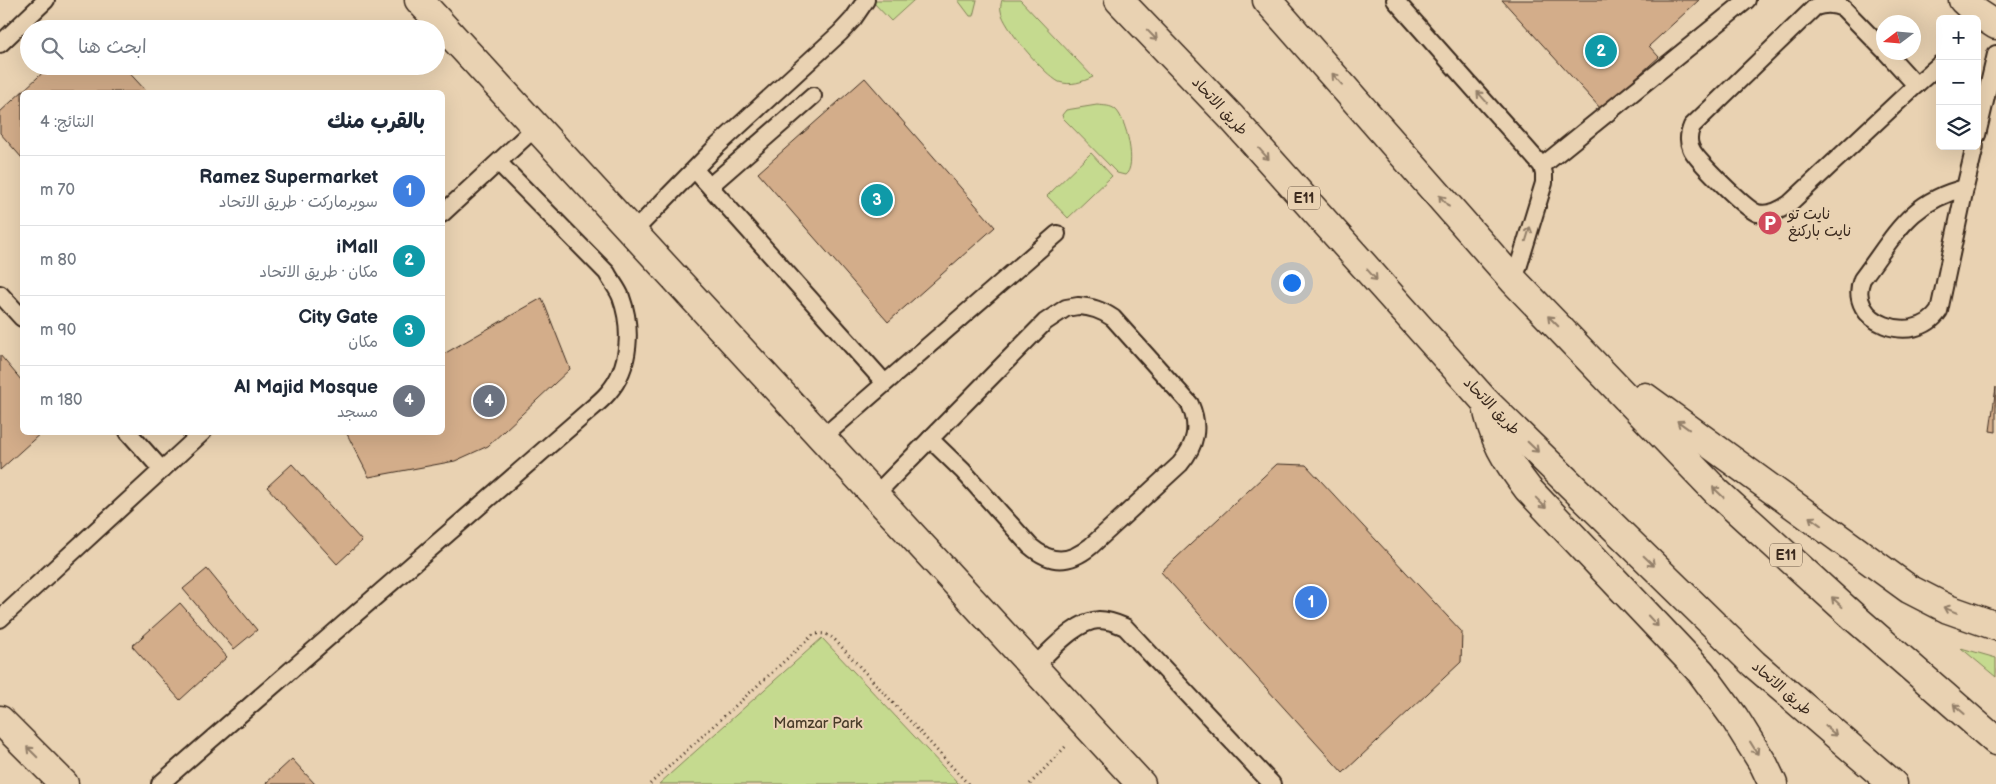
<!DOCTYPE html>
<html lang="ar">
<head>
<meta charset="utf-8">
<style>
	:root { --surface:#fff; --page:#f6f6f7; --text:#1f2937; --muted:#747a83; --line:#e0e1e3; --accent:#1a73e8 }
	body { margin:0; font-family:"Balsamiq Sans","Playpen Sans Arabic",sans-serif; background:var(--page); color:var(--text); direction:rtl }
	.controls { position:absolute; right:15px; top:15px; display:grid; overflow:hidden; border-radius:8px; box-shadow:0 5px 20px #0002 }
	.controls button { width:45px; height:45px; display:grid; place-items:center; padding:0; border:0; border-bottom:1px solid var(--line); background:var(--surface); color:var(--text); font:25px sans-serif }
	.compass { position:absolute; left:1876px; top:15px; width:45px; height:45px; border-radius:50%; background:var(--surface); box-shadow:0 5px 20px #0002; rotate:254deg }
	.you { position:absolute; left:1291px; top:282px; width:18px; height:18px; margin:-12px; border:4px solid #fff; border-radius:50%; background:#1a73e8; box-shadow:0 0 0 8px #1a73e833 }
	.badge { display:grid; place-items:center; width:32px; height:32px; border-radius:50%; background:var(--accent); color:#fff; font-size:16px; font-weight:700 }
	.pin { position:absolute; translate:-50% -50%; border:2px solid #fff; box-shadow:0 1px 5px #0006 }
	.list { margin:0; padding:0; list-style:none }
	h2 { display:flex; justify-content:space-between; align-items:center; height:65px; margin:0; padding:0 20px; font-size:21px }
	h2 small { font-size:16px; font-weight:400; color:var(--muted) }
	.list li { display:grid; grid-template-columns:32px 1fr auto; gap:15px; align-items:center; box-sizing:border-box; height:70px; padding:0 20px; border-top:1px solid var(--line) }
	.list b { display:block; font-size:19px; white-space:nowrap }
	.list p { margin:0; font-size:16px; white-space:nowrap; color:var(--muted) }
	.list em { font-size:16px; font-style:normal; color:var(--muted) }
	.icon { flex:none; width:28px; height:28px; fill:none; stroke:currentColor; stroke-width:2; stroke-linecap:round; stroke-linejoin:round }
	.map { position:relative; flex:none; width:1996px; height:784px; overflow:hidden; direction:ltr }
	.search { position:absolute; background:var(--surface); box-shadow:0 5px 20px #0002; left:20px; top:20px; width:425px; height:55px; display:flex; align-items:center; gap:12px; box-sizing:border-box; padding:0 18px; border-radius:28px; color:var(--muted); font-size:19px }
	.panel { position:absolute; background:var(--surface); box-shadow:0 5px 20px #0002; left:20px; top:90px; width:425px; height:345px; border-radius:8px; direction:rtl }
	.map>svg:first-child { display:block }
	.green { fill:#c5da8f; stroke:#808256 }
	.building { fill:#d3ad8a; stroke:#3b2a1e }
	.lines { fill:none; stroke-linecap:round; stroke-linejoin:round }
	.service-casing { stroke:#3b2a1e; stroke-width:20 }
	.minor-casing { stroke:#3b2a1e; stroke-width:31 }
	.tertiary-casing { stroke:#3b2a1e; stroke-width:31 }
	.secondary-casing { stroke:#3b2a1e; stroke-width:31 }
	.motorway-casing { stroke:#3b2a1e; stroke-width:31 }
	.path { stroke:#3b2a1e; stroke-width:3; stroke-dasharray:1 4; stroke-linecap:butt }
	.service { stroke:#e9d2b2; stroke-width:16 }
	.minor { stroke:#e9d2b2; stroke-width:28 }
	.tertiary { stroke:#e9d2b2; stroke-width:28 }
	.secondary { stroke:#e9d2b2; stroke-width:28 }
	.motorway { stroke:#e9d2b2; stroke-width:28 }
	.oneway { stroke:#927e68 }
	.labels { text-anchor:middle; stroke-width:4; stroke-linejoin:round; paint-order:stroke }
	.shield { fill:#e9d2b2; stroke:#6f5c4a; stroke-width:1 }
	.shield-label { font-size:14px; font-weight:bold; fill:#3b2a1e }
	.street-label { font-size:15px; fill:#3b2a1e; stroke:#e9d2b2 }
	.poi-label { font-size:15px; fill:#3b2a1e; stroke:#e9d2b2; text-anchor:start }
	.park-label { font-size:15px; fill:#493c29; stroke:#e9d2b2 }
</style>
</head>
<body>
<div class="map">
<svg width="1996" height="784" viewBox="0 0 1996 784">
	<rect width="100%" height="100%" fill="#e9d2b2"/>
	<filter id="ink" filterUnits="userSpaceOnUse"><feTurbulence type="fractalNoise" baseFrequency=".02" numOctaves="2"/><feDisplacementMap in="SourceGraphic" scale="10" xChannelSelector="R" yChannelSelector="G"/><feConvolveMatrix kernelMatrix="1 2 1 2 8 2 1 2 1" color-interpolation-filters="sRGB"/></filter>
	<g filter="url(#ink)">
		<g class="green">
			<polygon points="875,0 914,0 891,21 873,2"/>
			<polygon points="958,0 977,0 973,16 970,16"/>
			<path d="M1002 0H1020L1093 77C1082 82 1071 86 1059 82 1045 75 1003 27 1001 11 1000 7 1001 4 1002 0Z"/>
			<path d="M1097 105C1104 106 1111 105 1116 110 1126 119 1138 167 1125 175L1117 173 1063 118 1062 115 1066 110Z"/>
			<polygon points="1091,153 1112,176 1068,218 1047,196"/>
			<polygon points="822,638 959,784 659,784"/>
			<polygon points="1961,648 1996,658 1996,677"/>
		</g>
		<g class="building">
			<polygon points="1502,0 1699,0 1649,46 1659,57 1601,109"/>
			<polygon points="50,66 123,66 147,92 22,92 22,158 0,133 0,112"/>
			<polygon points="865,78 995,227 888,322 758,173"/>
			<polygon points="542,298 570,369 488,446 455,461 369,477 346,432 442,432 442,355"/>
			<polygon points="0,355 22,381 22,432 42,432 0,470"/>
			<polygon points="1996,387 1996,432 1990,431"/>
			<polygon points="292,464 362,541 337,564 267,487"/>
			<polygon points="1277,464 1306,465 1462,632 1461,662 1343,773 1161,572"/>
			<polygon points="207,569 257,630 234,649 183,589"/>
			<polygon points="180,603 227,657 180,700 132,646"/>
			<polygon points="292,759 315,784 265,784"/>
		</g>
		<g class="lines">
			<defs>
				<g id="service">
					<polyline points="1395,0 1542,166 1544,174 1544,183 1514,281"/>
					<polyline points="0,44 46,0"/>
					<path d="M1884 50 1843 8C1832 4 1826 4 1815 7L1692 126C1689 133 1687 140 1691 148 1695 159 1746 209 1757 213 1769 216 1779 211 1789 204L1916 85 1940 64"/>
					<polyline points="1886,52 1916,85"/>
					<polyline points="1977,135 1996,54"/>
					<polyline points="1542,166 1747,0"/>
					<polyline points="695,170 884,382"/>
					<polyline points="710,186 813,96"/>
					<path d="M1965 188 1939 311C1914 348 1845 322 1862 279 1895 236 1908 202 1965 188Z"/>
					<polyline points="1965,188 1975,146"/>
					<polyline points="442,214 536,127"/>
					<polyline points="633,232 716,147 840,33 853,19 866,0"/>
					<polyline points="0,294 22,318"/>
					<path d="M1078 306C1092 307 1101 310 1113 318L1190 404C1200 427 1196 445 1180 464L1091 546C1069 564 1051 564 1030 546L963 471 930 439 1045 322 1066 308Z"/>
					<polyline points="128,432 162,470"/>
					<polyline points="822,438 1057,234"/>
					<polyline points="875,495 930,439"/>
					<polyline points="0,619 203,432"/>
					<path d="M1033 667C1050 652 1075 621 1099 620 1108 620 1116 623 1125 627L1272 784"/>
					<path d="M160 784 591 409C597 404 603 399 608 393 631 367 632 327 621 297 618 289 611 281 607 273L499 163"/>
				</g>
				<polyline id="minor" points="1963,0 1976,12 1996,25"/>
				<polyline id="tertiary" points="0,720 64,784"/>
				<polyline id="secondary" points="419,0 1141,784"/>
				<g id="motorway">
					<polyline points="1119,0 1232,118 1485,401 1754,664 1893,784"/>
					<polyline points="1267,0 1514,281 1717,492 1854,617 1996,741"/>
					<polyline points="1645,397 1909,589 1948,609 1996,626"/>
					<path d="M1486 402C1493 440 1505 459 1528 489L1701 672 1734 717 1764 765 1773 784"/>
				</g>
			</defs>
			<use href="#service" class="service-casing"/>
			<use href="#minor" class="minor-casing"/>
			<use href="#tertiary" class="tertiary-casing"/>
			<use href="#secondary" class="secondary-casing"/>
			<use href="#motorway" class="motorway-casing"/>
			<g class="path">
				<path d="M650 784 814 634C824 633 829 634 836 641L968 784"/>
				<polyline points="1030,784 1067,745"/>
			</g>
			<use href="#service" class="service"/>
			<use href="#minor" class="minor"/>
			<use href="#tertiary" class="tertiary"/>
			<use href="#secondary" class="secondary"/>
			<use href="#motorway" class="motorway"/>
		</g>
		<defs><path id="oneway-shaft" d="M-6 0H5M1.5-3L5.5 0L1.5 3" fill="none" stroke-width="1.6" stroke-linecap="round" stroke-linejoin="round" transform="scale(1.25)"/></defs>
		<g class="oneway">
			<use href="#oneway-shaft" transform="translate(1152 35) rotate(46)"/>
			<use href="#oneway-shaft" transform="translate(1337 79) rotate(-131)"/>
			<use href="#oneway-shaft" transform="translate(1482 97) rotate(-132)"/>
			<use href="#oneway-shaft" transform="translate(1264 154) rotate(48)"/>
			<use href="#oneway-shaft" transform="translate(1444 201) rotate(-131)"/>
			<use href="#oneway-shaft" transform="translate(1528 234) rotate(-73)"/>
			<use href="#oneway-shaft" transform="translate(1372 275) rotate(48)"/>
			<use href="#oneway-shaft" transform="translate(1553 321) rotate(-135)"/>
			<use href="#oneway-shaft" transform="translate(1683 425) rotate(-144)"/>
			<use href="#oneway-shaft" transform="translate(1533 447) rotate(44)"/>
			<use href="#oneway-shaft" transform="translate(1718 492) rotate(-136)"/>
			<use href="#oneway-shaft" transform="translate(1541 503) rotate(46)"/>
			<use href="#oneway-shaft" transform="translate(1815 521) rotate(-144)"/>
			<use href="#oneway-shaft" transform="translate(1649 561) rotate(44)"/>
			<use href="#oneway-shaft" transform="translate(1837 602) rotate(-137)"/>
			<use href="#oneway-shaft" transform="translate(1950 610) rotate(-157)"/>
			<use href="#oneway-shaft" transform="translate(1653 621) rotate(47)"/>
			<use href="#oneway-shaft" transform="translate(1959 709) rotate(-139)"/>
			<use href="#oneway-shaft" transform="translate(1831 731) rotate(41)"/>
			<use href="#oneway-shaft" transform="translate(1754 748) rotate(58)"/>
			<use href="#oneway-shaft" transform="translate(32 752) rotate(-135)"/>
		</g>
	</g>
	<defs>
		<symbol id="parking-disc" viewBox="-11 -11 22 22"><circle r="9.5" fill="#d1495b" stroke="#e9d2b2"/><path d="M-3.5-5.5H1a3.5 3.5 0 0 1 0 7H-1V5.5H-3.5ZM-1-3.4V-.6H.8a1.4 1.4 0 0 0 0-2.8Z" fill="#fff"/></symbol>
	</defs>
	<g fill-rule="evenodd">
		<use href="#parking-disc" x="1756" y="209" width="28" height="28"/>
	</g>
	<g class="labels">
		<g class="shield">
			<rect x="1288" y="186.5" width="32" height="23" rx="4"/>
			<rect x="1770" y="543.5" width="32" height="23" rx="4"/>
		</g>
		<g class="shield-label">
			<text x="1304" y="203">E11</text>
			<text x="1786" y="560">E11</text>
		</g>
		<g class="street-label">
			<text transform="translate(1220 106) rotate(47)" y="5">طريق الاتحاد</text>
			<text transform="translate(1492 406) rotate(46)" y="5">طريق الاتحاد</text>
			<text transform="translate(1782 688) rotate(41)" y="5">طريق الاتحاد</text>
		</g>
		<g class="poi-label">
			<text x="1788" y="219">نايت تو<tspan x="1788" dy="17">نايت باركنغ</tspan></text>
		</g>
		<g class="park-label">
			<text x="818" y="728">Mamzar Park</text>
		</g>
	</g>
</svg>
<div class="controls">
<button>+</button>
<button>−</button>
<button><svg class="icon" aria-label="layers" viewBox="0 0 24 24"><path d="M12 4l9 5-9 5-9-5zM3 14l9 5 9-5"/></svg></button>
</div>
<svg class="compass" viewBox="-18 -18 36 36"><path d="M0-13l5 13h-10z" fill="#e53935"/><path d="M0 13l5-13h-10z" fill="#747a83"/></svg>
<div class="you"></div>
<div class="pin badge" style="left:1311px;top:602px;background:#3f7fe0">1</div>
<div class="pin badge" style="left:1601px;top:51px;background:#0f9aa8">2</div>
<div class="pin badge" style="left:877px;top:200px;background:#0f9aa8">3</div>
<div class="pin badge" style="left:489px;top:401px;background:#6b7280">4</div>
<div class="search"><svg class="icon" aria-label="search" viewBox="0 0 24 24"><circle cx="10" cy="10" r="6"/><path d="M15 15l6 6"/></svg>ابحث هنا</div>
<section class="panel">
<h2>بالقرب منك<small>النتائج: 4</small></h2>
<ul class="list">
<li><span class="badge" style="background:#3f7fe0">1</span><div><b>Ramez Supermarket</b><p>سوبرماركت · طريق الاتحاد</p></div><em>70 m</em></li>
<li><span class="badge" style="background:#0f9aa8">2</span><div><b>iMall</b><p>مكان · طريق الاتحاد</p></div><em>80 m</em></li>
<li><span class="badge" style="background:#0f9aa8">3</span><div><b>City Gate</b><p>مكان</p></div><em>90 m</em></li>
<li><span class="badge" style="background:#6b7280">4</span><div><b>Al Majid Mosque</b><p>مسجد</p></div><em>180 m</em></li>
</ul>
</section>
</div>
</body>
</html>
